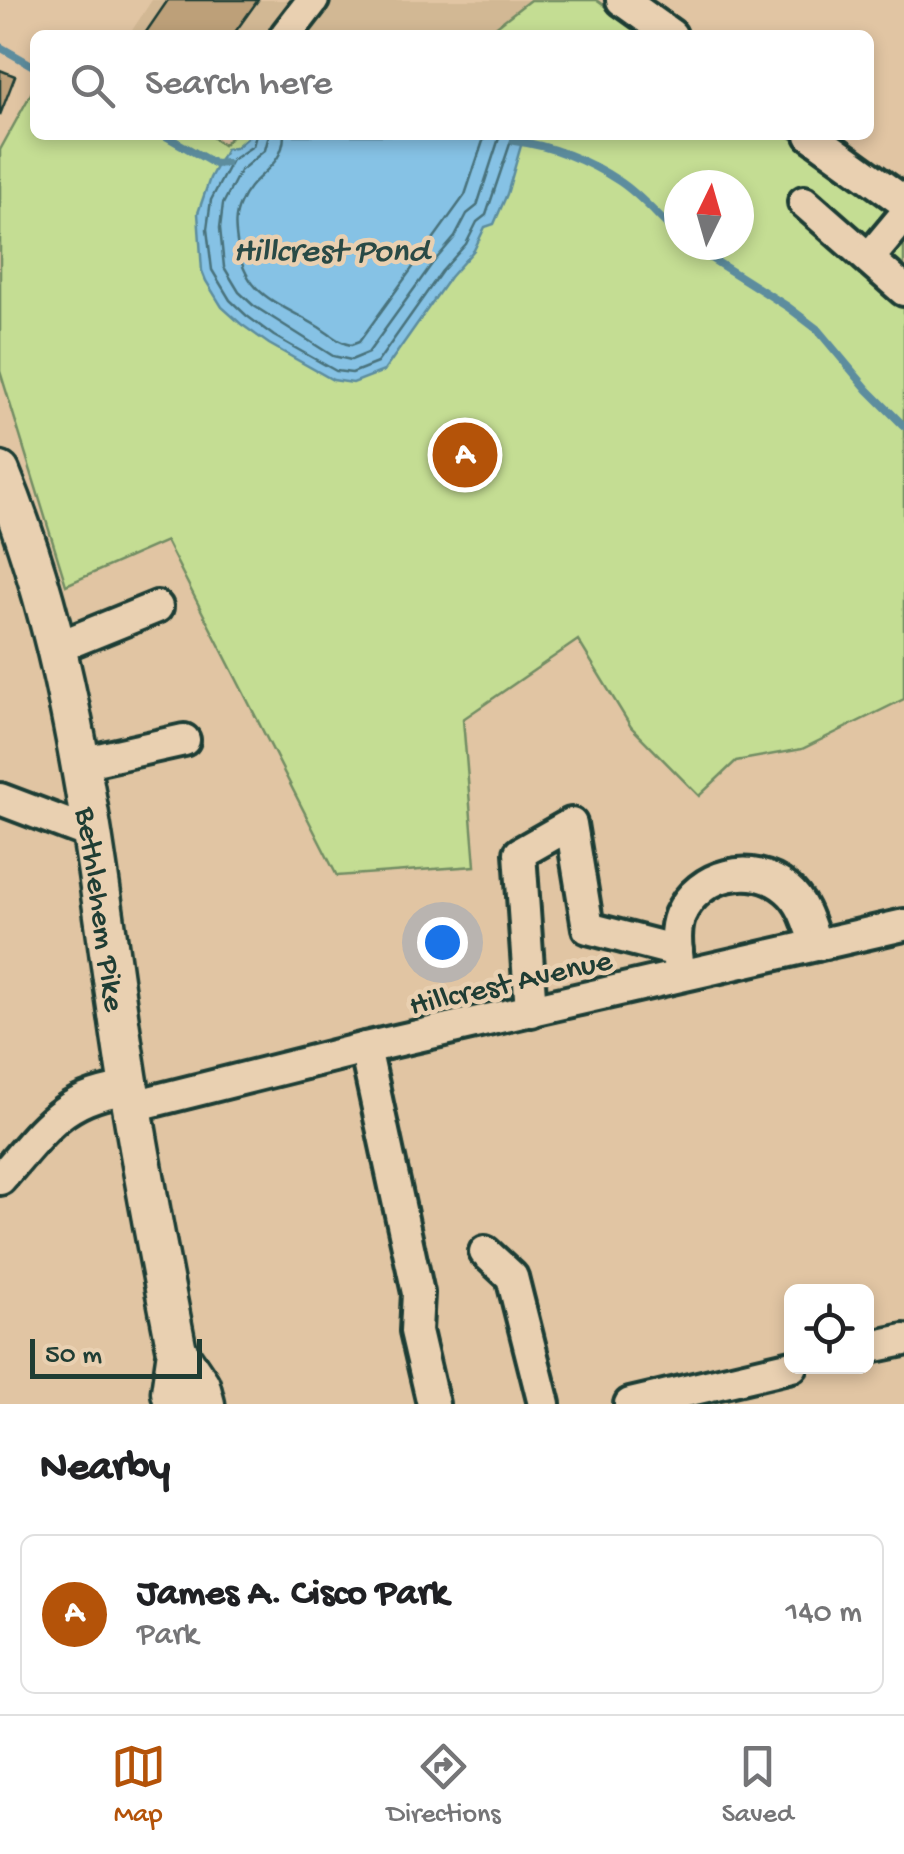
<!DOCTYPE html>
<html lang="en">
<head>
<meta charset="utf-8">
<style>
	:root { --surface:#fff; --page:#f2f2f2; --text:#202124; --muted:#757577; --line:#e0e0e0; --accent:#b45309 }
	body { margin:0; font-family:"Gochi Hand",sans-serif; background:var(--page); color:var(--text) }
	.controls { position:absolute; right:30px; bottom:30px; display:grid; overflow:hidden; border-radius:15px; box-shadow:0 5px 15px #0003 }
	.controls button { width:90px; height:90px; display:grid; place-items:center; padding:0; border:0; border-bottom:2px solid var(--line); background:var(--surface); color:var(--text); font:50px sans-serif }
	.compass { position:absolute; left:664px; top:170px; width:90px; height:90px; border-radius:50%; background:var(--surface); box-shadow:0 5px 15px #0003; rotate:5deg }
	.scale { position:absolute; left:30px; bottom:25px; width:172px; box-sizing:border-box; padding-left:10px; border:5px solid #1f3d34; border-top:0; font-size:28px; line-height:35px; white-space:nowrap; color:#1f3d34; -webkit-text-stroke:8px #e9d0b1; paint-order:stroke }
	.you { position:absolute; left:442px; top:942px; width:35px; height:35px; margin:-25px; border:8px solid #fff; border-radius:50%; background:#1a73e8; box-shadow:0 0 0 15px #1a73e833 }
	.badge { display:grid; place-items:center; width:65px; height:65px; border-radius:50%; background:var(--accent); color:#fff; font-size:32px; font-weight:700 }
	.pin { position:absolute; translate:-50% -50%; border:5px solid #fff; box-shadow:0 2px 10px #0006 }
	.list { margin:0; padding:0; list-style:none }
	h2 { display:flex; justify-content:space-between; align-items:center; height:130px; margin:0; padding:0 40px; font-size:42px }
	h2 small { font-size:32px; font-weight:400; color:var(--muted) }
	.list li { display:grid; grid-template-columns:65px 1fr auto; gap:30px; align-items:center; box-sizing:border-box; height:160px; margin:0 20px 20px; padding:0 20px; border:2px solid var(--line); border-radius:15px }
	.list b { display:block; font-size:38px; white-space:nowrap }
	.list p { margin:0; font-size:32px; white-space:nowrap; color:var(--muted) }
	.list em { font-size:32px; font-style:normal; color:var(--muted) }
	.icon { flex:none; width:55px; height:55px; fill:none; stroke:currentColor; stroke-width:2; stroke-linecap:round; stroke-linejoin:round }
	.map { position:relative; flex:none; width:904px; height:1404px; overflow:hidden }
	.search { position:absolute; background:var(--surface); box-shadow:0 5px 15px #0003; left:30px; right:30px; top:30px; height:110px; display:flex; align-items:center; gap:25px; box-sizing:border-box; padding:0 35px; border-radius:15px; color:var(--muted); font-size:38px }
	.sheet { height:310px; background:var(--surface) }
	nav { display:flex; justify-content:space-around; align-items:center; box-sizing:border-box; height:140px; border-top:2px solid var(--line); background:var(--surface); font-size:28px; color:var(--muted) }
	nav a { display:grid; justify-items:center; gap:5px }
	nav .on { color:var(--accent) }
	.map>svg:first-child { display:block }
	.built { fill:#d2b894 }
	.green { fill:#c4dd93; stroke:#728d64; stroke-width:2.5; fill-rule:evenodd }
	.water { fill:#86c2e5; stroke:#5d8d9e; stroke-width:2.5 }
	.lines { fill:none; stroke-linecap:round; stroke-linejoin:round }
	.shore { stroke:#48727b; stroke-width:2.5 }
	.stream { stroke:#5d8d9e; stroke-width:8 }
	.building { fill:#bda079; stroke:#1f3d34; stroke-width:2.5 }
	.minor-casing { stroke:#1f3d34; stroke-width:38 }
	.major-casing { stroke:#1f3d34; stroke-width:45 }
	.minor { stroke:#e9d0b1; stroke-width:30 }
	.major { stroke:#e9d0b1; stroke-width:38 }
	.labels { text-anchor:middle; stroke-width:9; stroke-linejoin:round; paint-order:stroke }
	.street-label { font-size:32px; fill:#1f3d34; stroke:#e9d0b1 }
	.water-label { font-size:35px; font-style:italic; fill:#294a46; stroke:#e9d0b1 }
</style>
</head>
<body>
<div class="map">
<svg width="904" height="1404" viewBox="0 0 904 1404">
	<rect width="100%" height="100%" fill="#e1c5a3"/>
	<filter id="ink" filterUnits="userSpaceOnUse"><feTurbulence type="fractalNoise" baseFrequency=".01" numOctaves="2"/><feDisplacementMap in="SourceGraphic" scale="20" xChannelSelector="R" yChannelSelector="G"/><feConvolveMatrix kernelMatrix="1 2 1 2 8 2 1 2 1" color-interpolation-filters="sRGB"/></filter>
	<g filter="url(#ink)">
		<polygon class="built" points="152,0 530,0 485,35 129,35"/>
		<g class="green">
			<polygon points="530,0 596,0 645,35 485,35"/>
			<path d="M33 90 35 135H209L223 145 233 135H787L876 197 904 223V699L802 749 736 761 699 796 631 727 578 640 463 719 475 866 337 876 166 541 66 585 0 371V150ZM679 185H739V245H679Z"/>
		</g>
		<polygon class="water" points="250,135 524,135 507,194 494,224 485,227 474,250 450,277 384,371 353,383 333,380 269,344 241,324 222,307 206,281 202,271 198,213 210,178 226,149 235,148"/>
		<g class="lines">
			<g class="shore">
				<polyline points="256,135 253,146 232,160 211,200 207,229 212,270 230,300 247,316 274,336 336,371 352,373 377,363 442,271 466,244 477,222 486,215 513,135"/>
				<polyline points="269,135 265,150 240,171 223,204 220,228 224,267 239,292 254,306 333,356 351,360 368,353 432,264 455,237 467,214 477,206 500,135"/>
				<path d="M284 135C283 170 252 173 240 204 234 217 235 228 237 242 244 296 276 301 317 326 329 333 338 343 351 345L359 342 465 195 485 135"/>
			</g>
			<g class="stream">
				<polyline points="0,47 35,67"/>
				<polyline points="164,135 215,164 226,163"/>
				<path d="M514 141C550 145 589 161 619 181 642 196 659 218 679 236"/>
				<polyline points="690,245 788,307 817,329 868,390 904,426"/>
			</g>
		</g>
		<g class="building">
			<polygon points="168,0 258,0 233,35 144,35"/>
			<polygon points="0,70 15,76 0,115"/>
		</g>
		<g class="lines">
			<defs>
				<g id="minor">
					<polyline points="622,0 671,35"/>
					<polyline points="286,35 313,0"/>
					<polyline points="811,135 904,202"/>
					<polyline points="804,202 904,290"/>
					<polyline points="869,258 904,216"/>
					<polyline points="58,647 157,607"/>
					<polyline points="81,763 184,740"/>
					<polyline points="0,799 95,835"/>
					<path d="M679 970C677 951 673 933 680 915 698 874 753 860 787 889 804 903 809 925 816 945"/>
					<polyline points="531,1011 520,853 571,824 588,928 677,951"/>
					<polyline points="365,1048 418,1293 416,1331 433,1404"/>
					<polyline points="133,1106 365,1048 904,925"/>
					<path d="M0 1179C42 1132 62 1095 129 1089"/>
					<polyline points="485,1252 512,1277 544,1404"/>
					<polyline points="866,1348 904,1340"/>
					<polyline points="630,1404 792,1366"/>
				</g>
				<g id="major">
					<path id="s1" d="M0 472C81 669 96 880 129 1088 143 1176 160 1263 177 1351L171 1392 174 1404"/>
					<polyline points="177,1351 200,1385 205,1404"/>
				</g>
			</defs>
			<use href="#minor" class="minor-casing"/>
			<use href="#major" class="major-casing"/>
			<use href="#minor" class="minor"/>
			<use href="#major" class="major"/>
		</g>
	</g>
	<g class="labels">
		<g class="street-label">
			<text dy="11" stroke="none"><textPath href="#s1" startOffset="450">Bethlehem Pike</textPath></text>
			<text transform="translate(510 980) rotate(-13)" y="11">Hillcrest Avenue</text>
		</g>
		<g class="water-label">
			<text x="331" y="260">Hillcrest Pond</text>
		</g>
	</g>
</svg>
<div class="controls">
<button><svg class="icon" aria-label="locate" viewBox="0 0 24 24"><circle cx="12" cy="12" r="6"/><path d="M12 2v4M12 18v4M2 12h4M18 12h4"/></svg></button>
</div>
<svg class="compass" viewBox="-18 -18 36 36"><path d="M0-13l5 13h-10z" fill="#e53935"/><path d="M0 13l5-13h-10z" fill="#757577"/></svg>
<div class="scale">50 m</div>
<div class="you"></div>
<div class="pin badge" style="left:465px;top:455px">A</div>
<div class="search"><svg class="icon" aria-label="search" viewBox="0 0 24 24"><circle cx="10" cy="10" r="6"/><path d="M15 15l6 6"/></svg>Search here</div>
</div>
<section class="sheet">
<h2>Nearby<small></small></h2>
<ul class="list">
<li><span class="badge">A</span><div><b>James A. Cisco Park</b><p>Park</p></div><em>140 m</em></li>
</ul>
</section>
<nav>
<a class="on"><svg class="icon" aria-label="map" viewBox="0 0 24 24"><path d="M3 6l6-2 6 2 6-2v14l-6 2-6-2-6 2zM9 4v14M15 6v14"/></svg>Map</a>
<a><svg class="icon" aria-label="directions" viewBox="0 0 24 24"><path d="M12 3l9 9-9 9-9-9zM9 14v-3h6M13 9l2 2-2 2"/></svg>Directions</a>
<a><svg class="icon" aria-label="saved" viewBox="0 0 24 24"><path d="M7 4h10v16l-5-4-5 4z"/></svg>Saved</a>
</nav>
</body>
</html>
